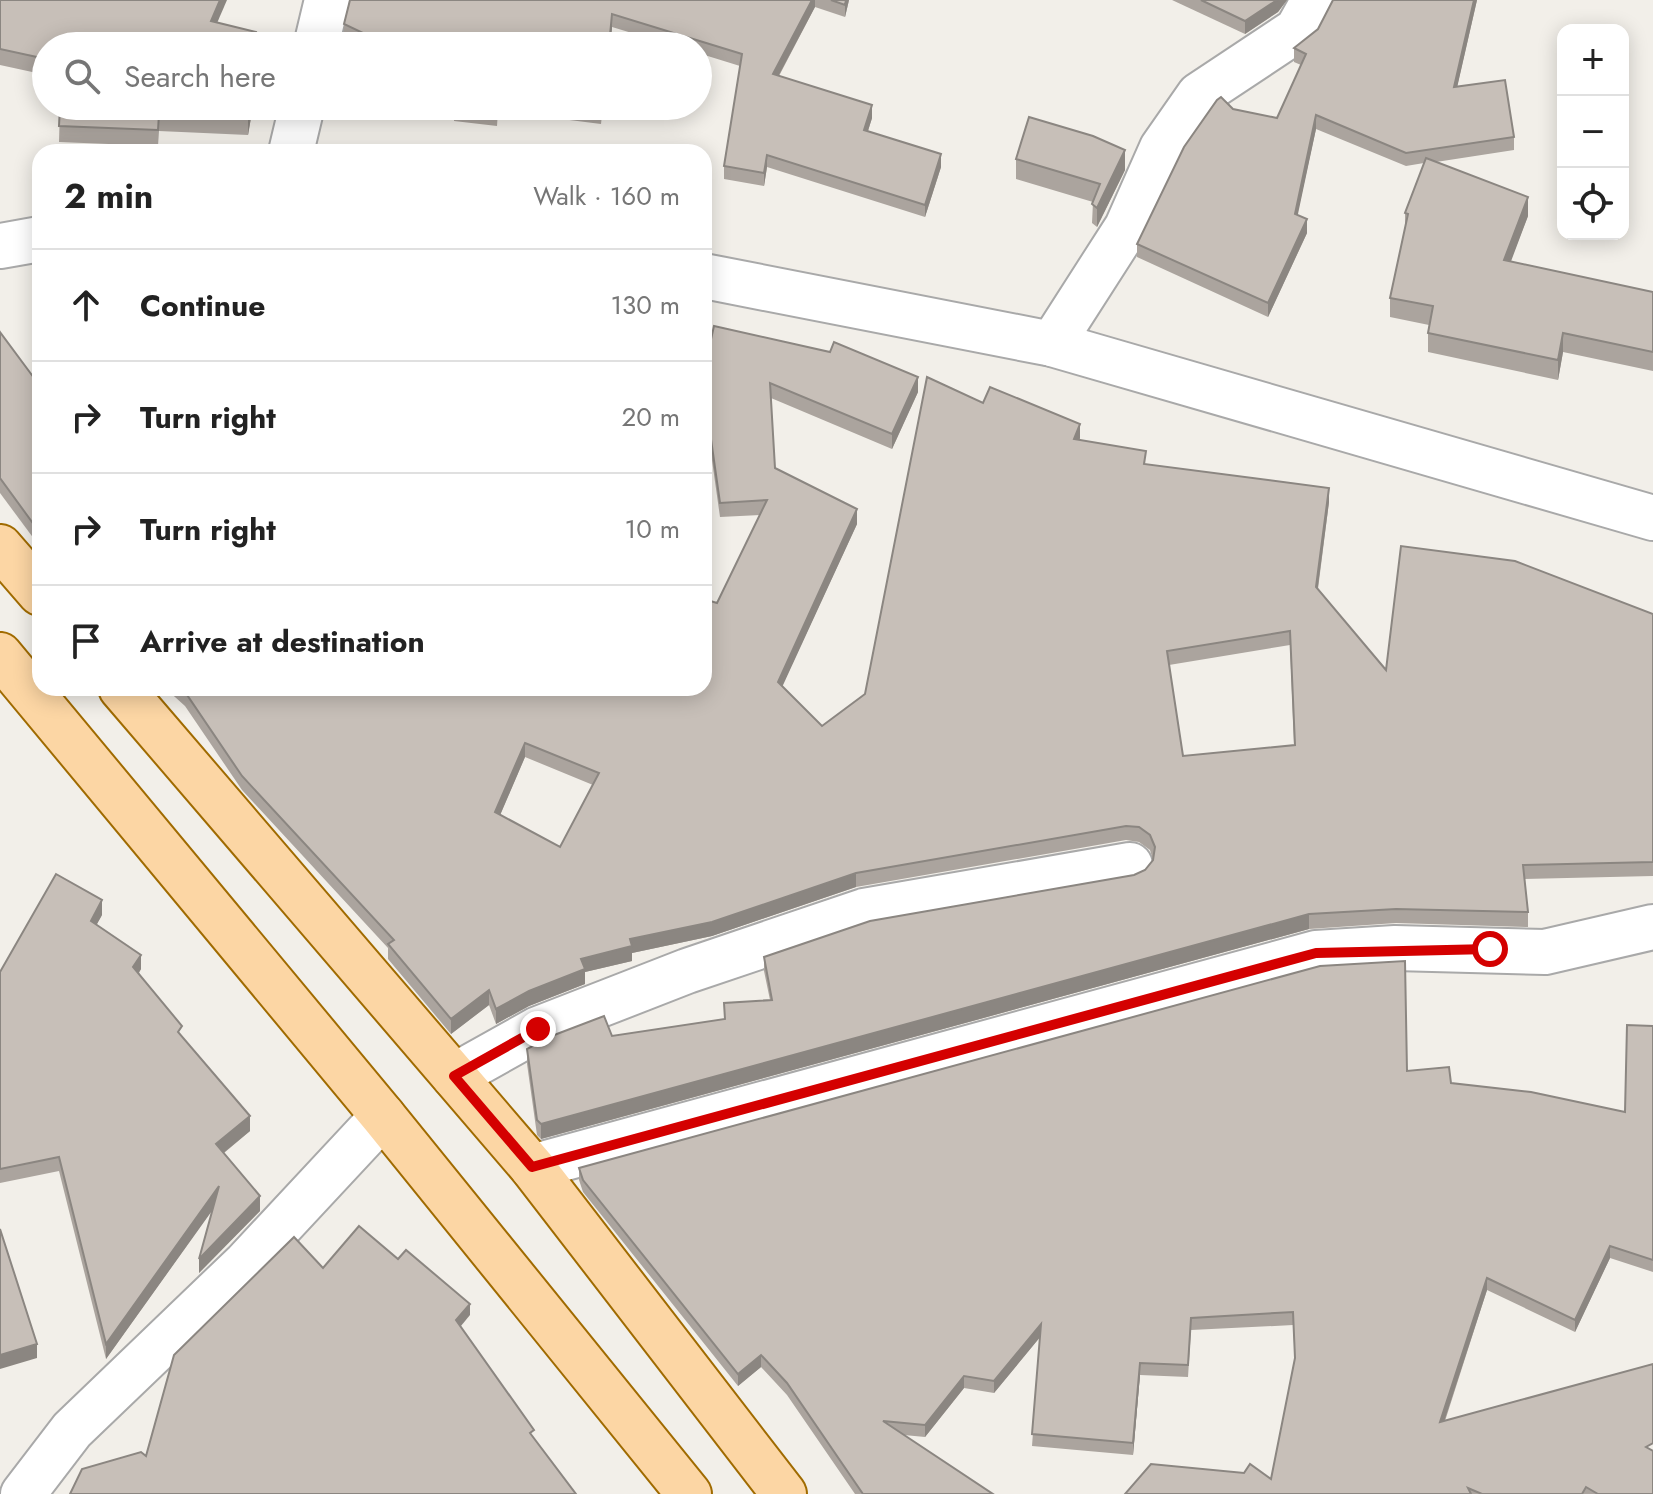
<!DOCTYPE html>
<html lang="en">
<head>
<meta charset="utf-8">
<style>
	:root { --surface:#fff; --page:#f6f6f6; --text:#222; --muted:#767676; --line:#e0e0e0 }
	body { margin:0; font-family:Jost,sans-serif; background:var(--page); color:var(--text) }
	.controls { position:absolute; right:24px; top:24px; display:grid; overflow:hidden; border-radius:16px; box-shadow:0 4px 20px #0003 }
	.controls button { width:72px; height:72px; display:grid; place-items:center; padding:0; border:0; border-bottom:2px solid var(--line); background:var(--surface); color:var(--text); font:40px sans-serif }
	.stop { position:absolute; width:24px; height:24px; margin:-18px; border:6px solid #d40000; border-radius:50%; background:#fff }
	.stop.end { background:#d40000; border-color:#fff; box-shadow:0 2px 8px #0008 }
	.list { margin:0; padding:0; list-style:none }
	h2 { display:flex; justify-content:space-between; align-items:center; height:104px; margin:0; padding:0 32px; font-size:34px }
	h2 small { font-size:26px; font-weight:400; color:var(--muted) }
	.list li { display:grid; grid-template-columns:52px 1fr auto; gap:24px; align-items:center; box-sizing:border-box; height:112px; padding:0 32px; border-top:2px solid var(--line) }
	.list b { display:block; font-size:30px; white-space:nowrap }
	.list em { font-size:26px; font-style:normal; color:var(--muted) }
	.icon { flex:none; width:44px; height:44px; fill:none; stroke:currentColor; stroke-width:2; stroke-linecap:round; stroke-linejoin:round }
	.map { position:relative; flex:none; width:1653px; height:1494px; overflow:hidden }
	.search { position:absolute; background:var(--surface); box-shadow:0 4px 20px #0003; left:32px; top:32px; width:680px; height:88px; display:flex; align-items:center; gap:20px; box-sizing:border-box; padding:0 28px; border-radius:44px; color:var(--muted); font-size:30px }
	.panel { position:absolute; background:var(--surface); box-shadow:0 4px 20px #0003; left:32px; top:144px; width:680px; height:552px; border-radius:24px }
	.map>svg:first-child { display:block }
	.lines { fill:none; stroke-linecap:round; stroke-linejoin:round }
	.minor-casing { stroke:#a9a9a9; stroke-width:48 }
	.major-casing { stroke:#a06b00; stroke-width:48 }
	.minor { stroke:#fff; stroke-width:44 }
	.major { stroke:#fcd6a4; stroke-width:44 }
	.wall { fill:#aba49e; fill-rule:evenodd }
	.shaded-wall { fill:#8b8681 }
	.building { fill:#c7bfb8; stroke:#8b8681; stroke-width:2; fill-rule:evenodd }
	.route { stroke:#d40000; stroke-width:10 }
</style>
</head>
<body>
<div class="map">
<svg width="1653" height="1494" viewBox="0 0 1653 1494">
	<rect width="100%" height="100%" fill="#f2efe9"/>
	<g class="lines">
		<defs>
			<g id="minor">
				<polyline points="316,46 327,0"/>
				<polyline points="291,152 302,106"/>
				<polyline points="0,246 40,239"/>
				<polyline points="704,276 1052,344 1653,518"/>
				<polyline points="1052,344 1127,227 1162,148 1199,95 1297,30 1314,0"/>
				<polyline points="454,1076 538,1029 687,971 864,911 1130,865"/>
				<polyline points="532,1167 1316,953 1395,948 1545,952 1653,927"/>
				<polyline points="23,1494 72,1430 246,1263 383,1116"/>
			</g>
			<g id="major">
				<polyline points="0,547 40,593"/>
				<polyline points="0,655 383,1116 689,1494"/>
				<polyline points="121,688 532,1167 784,1494"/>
			</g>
		</defs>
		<use href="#minor" class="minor-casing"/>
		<use href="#major" class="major-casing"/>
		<use href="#minor" class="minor"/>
		<use href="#major" class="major"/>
	</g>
	<g class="wall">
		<polygon points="0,0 217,22 256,46 46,46 46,75 0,65"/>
		<polygon points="350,0 849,0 845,17 815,7 779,76 872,118 868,131 941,167 925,217 767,167 764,186 724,179 724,166 740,66 698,53 698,46 675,46 612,27 610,46 364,46 344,36 344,24"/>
		<polygon points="1172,0 1287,0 1278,12 1245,34"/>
		<polygon points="1333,0 1477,0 1457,87 1514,137 1514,150 1436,162 1528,216 1510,262 1653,292 1653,371 1563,352 1558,380 1428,352 1428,333 1429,325 1390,317 1390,298 1405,229 1405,213 1424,163 1406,166 1316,129 1297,215 1307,233 1268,317 1137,257 1137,244 1233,109 1277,118 1301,65 1294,62 1294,48 1318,29"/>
		<polygon points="60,106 253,106 248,135 159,131 158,146 59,142"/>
		<polygon points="454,106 603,106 601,124 498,111 497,126 454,121"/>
		<polygon points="1016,159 1125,170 1097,227 1092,223 1093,202 1016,179"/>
		<polygon points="0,332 40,386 40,547 0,493"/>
		<path d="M704 370 918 392 892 449 771 398 775 468 857 524 782 686 822 726 865 694 983 403 1080 438 1079 440 1146 464 1329 502 1318 589 1386 670 1653 614V876L1524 879 1528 912V927L1396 923 1309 929 541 1139 537 1135 527 1064V1049L724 1019V1003L770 1000 764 971V957L1134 875 1145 870 1153 860 1150 850 1139 842 1126 840 856 887 712 936 632 953V961L585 972V984L529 1006 496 1024 489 1005 451 1034 388 959V948L242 790 185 706 165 688H704L717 603 760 515 720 517 704 404ZM1290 645 1294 745 1183 756 1169 665ZM525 757 593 785 560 847 500 815Z"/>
		<polygon points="102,915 96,925 141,969 139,973 182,1037 250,1131 224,1153 260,1211 199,1273 212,1210 106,1359 59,1171 0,1183 0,972"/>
		<polygon points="1653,1026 1653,1272 1610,1258 1575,1332 1487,1290 1445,1421 1653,1494 1125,1494 1271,1479 1295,1361 1293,1325 1191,1330 1188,1377 1140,1375 1133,1455 1032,1446 1040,1337 994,1393 964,1388 925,1437 904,1435 993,1494 855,1494 787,1395 761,1367 738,1386 583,1192 579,1180 579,1168 1407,1071 1451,1083 1625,1112"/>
	</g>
	<g class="shaded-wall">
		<polygon points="220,0 227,0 211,37 211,21"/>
		<polygon points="812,0 815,0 815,7 773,86 773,74"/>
		<polygon points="846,0 849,0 845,17 845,5"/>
		<polygon points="1277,0 1287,0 1278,12 1245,34 1245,21"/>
		<polygon points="1474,0 1477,0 1454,101 1454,87"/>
		<polygon points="612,14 612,27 610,46 609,46"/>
		<polygon points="872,105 872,118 864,143 864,130"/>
		<polygon points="250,106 253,106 248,135 248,118"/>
		<polygon points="1316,115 1316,129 1295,228 1295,214"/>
		<polygon points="1125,150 1125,170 1097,227 1097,208"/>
		<polygon points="941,154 941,167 925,217 925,205"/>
		<polygon points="767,155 767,167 764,186 764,173"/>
		<polygon points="1528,197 1528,216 1504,280 1504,260"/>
		<polygon points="1307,219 1307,233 1268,317 1268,303"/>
		<polygon points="1563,333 1563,352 1558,380 1558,360"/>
		<polygon points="918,377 918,392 892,449 892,434"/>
		<polygon points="1080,424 1080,438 1074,453 1074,439"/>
		<polygon points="1329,488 1329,502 1316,601 1316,587"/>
		<polygon points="857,509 857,524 778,696 778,682"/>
		<polygon points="525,743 525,757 495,827 495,812"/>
		<polygon points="856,873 856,887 712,936 632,953 632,961 585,972 585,984 529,1006 496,1024 496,1009 581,959 630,939"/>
		<polygon points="102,900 102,915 91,935 91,921"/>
		<polygon points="1309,914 1309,929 541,1139 541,1124"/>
		<polygon points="141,955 141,969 133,981 133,967"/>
		<polygon points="489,990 489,1005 451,1034 451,1019"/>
		<polygon points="250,1116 250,1131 216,1159 216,1144"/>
		<polygon points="219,1186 219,1201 106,1359 106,1344"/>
		<polygon points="260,1196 260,1211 199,1273 199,1259"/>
		<polygon points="1610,1246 1610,1258 1575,1332 1575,1320"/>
		<polygon points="1487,1278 1487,1290 1440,1434 1440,1422"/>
		<polygon points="470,1304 470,1315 456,1332 456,1320"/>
		<polygon points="1041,1324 1041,1336 994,1393 994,1381"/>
		<polygon points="37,1344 37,1358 0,1369 0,1355"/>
		<polygon points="761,1355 761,1367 738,1386 738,1374"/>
		<polygon points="1140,1363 1140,1375 1133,1455 1133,1443"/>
		<polygon points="964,1376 964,1388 925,1437 925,1425"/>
	</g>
	<g class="building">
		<polygon points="0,0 220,0 211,21 256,32 253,46 46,46 46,59 0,49"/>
		<polygon points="350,0 812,0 773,74 872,105 864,130 941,154 925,205 767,155 764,173 724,166 742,54 612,14 609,46 390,46 344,24"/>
		<polygon points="831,0 846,0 845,5"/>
		<polygon points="1201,0 1277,0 1245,21"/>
		<polygon points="1333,0 1474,0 1454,87 1505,80 1514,137 1406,153 1316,115 1295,214 1307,219 1268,303 1137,244 1184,147 1217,100 1221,97 1233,109 1277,118 1306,54 1294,48 1318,29"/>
		<polygon points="60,106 250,106 248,118 159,114 158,130 59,126"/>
		<polygon points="454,106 497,106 497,113 454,108"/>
		<polygon points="554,106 602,106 601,112"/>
		<polygon points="1029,117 1093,136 1125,150 1097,208 1092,204 1100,184 1016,159"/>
		<polygon points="1426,158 1528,197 1504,260 1653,292 1653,352 1563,333 1558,360 1428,333 1433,306 1390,298 1408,214 1405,213"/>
		<path d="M714 326 830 352 834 342 918 377 892 434 770 383 775 468 857 509 778 682 822 726 865 694 927 377 983 403 990 387 1080 424 1074 439 1146 451 1144 464 1329 488 1316 587 1386 670 1401 546 1515 561 1653 614V862L1523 865 1528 912 1396 909 1309 914 541 1124 537 1120 527 1049 549 1037 604 1016 612 1036 725 1019 724 1003 772 1000 764 957 870 921 1134 875 1145 870 1153 860 1155 847 1150 835 1139 827 1126 826 856 873 712 922 630 939 632 946 581 959 585 969 529 991 496 1009 489 990 451 1019 388 944 394 940 242 776 185 692 181 688H704V599L717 603 767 500 720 503 704 390V370ZM1290 631 1295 745 1183 756 1167 651ZM525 743 599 773 560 847 495 812Z"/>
		<polygon points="0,332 40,386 40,533 0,478"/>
		<polygon points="56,874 102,900 91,921 141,955 133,967 182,1026 178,1032 250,1116 216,1144 260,1196 199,1259 219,1186 106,1344 59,1157 0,1169 0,972"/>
		<polygon points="1405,961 1407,1071 1449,1067 1451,1083 1531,1092 1625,1112 1627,1025 1653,1026 1653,1260 1610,1246 1575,1320 1487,1278 1440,1422 1653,1364 1653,1443 1646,1447 1653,1451 1653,1494 1598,1494 1586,1487 1582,1494 1482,1494 1468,1488 1471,1494 1125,1494 1151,1464 1244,1473 1250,1464 1271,1479 1295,1358 1293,1312 1191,1318 1188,1365 1140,1363 1133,1443 1032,1434 1041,1324 994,1381 964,1376 925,1425 883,1421 993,1494 863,1494 787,1383 761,1355 738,1374 583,1180 579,1168 1320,966"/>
		<polygon points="359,1226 398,1259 406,1250 470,1304 456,1320 534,1430 530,1433 576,1494 70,1494 82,1469 141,1452 146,1456 174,1355 294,1237 323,1268"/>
		<polygon points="0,1229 37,1344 0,1355"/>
	</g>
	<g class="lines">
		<polyline class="route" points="538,1029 454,1076 532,1167 1316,953 1490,949"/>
	</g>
</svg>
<div class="controls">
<button>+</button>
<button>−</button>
<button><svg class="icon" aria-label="locate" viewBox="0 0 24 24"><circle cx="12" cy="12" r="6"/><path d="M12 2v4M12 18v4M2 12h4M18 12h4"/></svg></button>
</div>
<div class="stop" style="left:1490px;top:949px"></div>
<div class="stop end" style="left:538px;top:1029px"></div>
<div class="search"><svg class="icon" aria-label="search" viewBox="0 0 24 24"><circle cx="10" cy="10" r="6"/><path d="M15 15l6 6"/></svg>Search here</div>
<section class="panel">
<h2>2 min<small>Walk · 160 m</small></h2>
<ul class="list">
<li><svg class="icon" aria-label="ahead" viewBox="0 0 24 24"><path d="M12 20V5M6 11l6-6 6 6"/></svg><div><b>Continue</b></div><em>130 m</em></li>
<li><svg class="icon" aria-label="right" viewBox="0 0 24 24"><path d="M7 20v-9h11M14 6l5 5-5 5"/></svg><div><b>Turn right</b></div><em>20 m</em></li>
<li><svg class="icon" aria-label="right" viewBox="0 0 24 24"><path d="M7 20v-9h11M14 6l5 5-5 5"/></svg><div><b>Turn right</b></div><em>10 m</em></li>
<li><svg class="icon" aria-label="arrive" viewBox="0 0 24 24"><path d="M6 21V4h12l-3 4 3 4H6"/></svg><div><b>Arrive at destination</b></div></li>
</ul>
</section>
</div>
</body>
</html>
